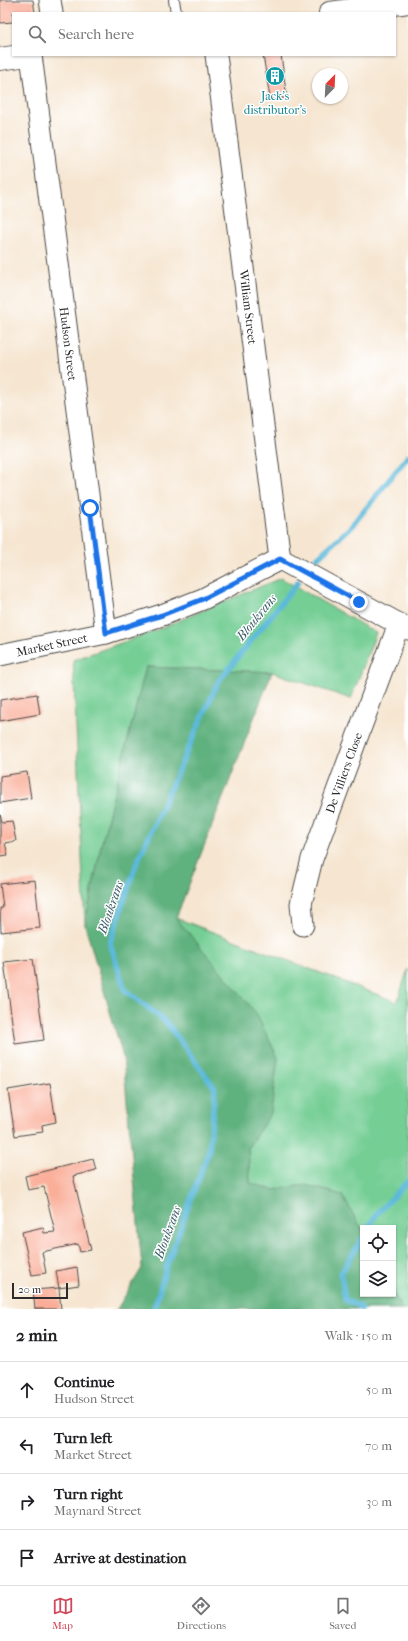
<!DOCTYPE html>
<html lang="en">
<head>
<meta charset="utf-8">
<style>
	:root { --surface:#fff; --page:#f6f6f6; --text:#202124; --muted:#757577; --line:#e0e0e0; --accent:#d1495b }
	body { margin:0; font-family:"IM FELL French Canon",serif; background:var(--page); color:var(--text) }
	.controls { position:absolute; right:12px; bottom:12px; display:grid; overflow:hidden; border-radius:0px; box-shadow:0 1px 3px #0004 }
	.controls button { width:36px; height:36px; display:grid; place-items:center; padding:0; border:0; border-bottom:1px solid var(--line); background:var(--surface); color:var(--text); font:20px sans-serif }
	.compass { position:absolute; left:312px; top:68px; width:36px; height:36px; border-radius:50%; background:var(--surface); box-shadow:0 1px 3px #0004; rotate:24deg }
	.scale { position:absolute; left:12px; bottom:10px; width:56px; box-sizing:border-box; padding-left:4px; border:2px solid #2b2b2b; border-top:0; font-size:11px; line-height:14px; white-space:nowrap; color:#2b2b2b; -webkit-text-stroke:3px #fff; paint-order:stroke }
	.stop { position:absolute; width:12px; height:12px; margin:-9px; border:3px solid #1a73e8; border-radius:50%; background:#fff }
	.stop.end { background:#1a73e8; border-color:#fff; box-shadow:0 1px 4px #0008 }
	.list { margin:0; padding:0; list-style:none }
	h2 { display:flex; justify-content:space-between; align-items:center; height:52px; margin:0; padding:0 16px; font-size:17px }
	h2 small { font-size:13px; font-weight:400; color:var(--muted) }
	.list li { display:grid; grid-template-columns:26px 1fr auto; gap:12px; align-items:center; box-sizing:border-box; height:56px; padding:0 16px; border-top:1px solid var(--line) }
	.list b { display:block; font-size:15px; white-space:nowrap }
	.list p { margin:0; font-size:13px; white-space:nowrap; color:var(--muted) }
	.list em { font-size:13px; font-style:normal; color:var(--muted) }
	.icon { flex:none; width:22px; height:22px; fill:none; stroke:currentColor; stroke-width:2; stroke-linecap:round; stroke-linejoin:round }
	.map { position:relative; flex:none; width:408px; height:1309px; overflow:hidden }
	.search { position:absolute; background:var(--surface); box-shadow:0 1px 3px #0004; left:12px; right:12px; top:12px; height:44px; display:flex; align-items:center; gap:10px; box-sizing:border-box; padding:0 14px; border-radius:0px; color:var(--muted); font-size:15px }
	.sheet { height:276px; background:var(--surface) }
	nav { display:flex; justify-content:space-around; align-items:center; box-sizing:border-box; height:56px; border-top:1px solid var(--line); background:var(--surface); font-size:11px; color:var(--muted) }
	nav a { display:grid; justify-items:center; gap:2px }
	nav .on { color:var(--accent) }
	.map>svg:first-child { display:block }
	.green { fill:#74ce94; stroke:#507c60 }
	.forest { fill:#5fb17e; stroke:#456e54 }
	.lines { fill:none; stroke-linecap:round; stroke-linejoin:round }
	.stream { stroke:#5cb9da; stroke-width:5.5 }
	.building { fill:#faae99 }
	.service-casing { stroke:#494744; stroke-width:12 }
	.minor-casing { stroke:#494744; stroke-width:23 }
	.secondary-casing { stroke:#494744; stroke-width:24 }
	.service { stroke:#fff; stroke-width:10 }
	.minor { stroke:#fff; stroke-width:21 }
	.secondary { stroke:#fff; stroke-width:22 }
	.route { stroke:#1a73e8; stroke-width:5 }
	.labels { text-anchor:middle; stroke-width:3; stroke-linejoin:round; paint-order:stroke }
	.culture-label { font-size:12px; fill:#0d838f; stroke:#fff }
	.street-label { font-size:12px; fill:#2b2b2b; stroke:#fff }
	.water-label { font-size:13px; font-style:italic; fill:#3c5d68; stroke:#fff }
</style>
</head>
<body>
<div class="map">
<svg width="408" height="1309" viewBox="0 0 408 1309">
	<rect width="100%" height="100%" fill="#fff"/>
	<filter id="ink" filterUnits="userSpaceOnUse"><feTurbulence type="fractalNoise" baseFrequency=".025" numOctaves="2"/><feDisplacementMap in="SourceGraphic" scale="8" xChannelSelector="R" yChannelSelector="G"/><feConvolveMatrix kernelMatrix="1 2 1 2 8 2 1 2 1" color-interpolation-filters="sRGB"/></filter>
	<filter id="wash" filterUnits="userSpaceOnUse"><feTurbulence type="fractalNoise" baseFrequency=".012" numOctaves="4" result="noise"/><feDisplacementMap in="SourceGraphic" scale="16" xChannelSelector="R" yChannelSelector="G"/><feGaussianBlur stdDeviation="0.9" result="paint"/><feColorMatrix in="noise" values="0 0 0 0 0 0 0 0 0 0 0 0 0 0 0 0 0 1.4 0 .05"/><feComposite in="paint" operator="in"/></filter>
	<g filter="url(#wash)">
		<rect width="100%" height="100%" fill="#f6e6d1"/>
		<g class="green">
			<polygon points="281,578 376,633 351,699 272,672 146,667 101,846 85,925 73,660 152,632"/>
			<polygon points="176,918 397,1002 408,969 408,1309 401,1309 393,1291 393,1228 363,1228 363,1231 341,1195 305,1185 273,1190 250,1183 248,1147 271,1113"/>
		</g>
		<polygon class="forest" points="146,667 272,672 176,918 256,1013 278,1058 271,1113 248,1147 250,1183 273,1190 305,1185 342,1195 363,1231 363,1294 393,1294 393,1291 401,1309 117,1309 142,1268 123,1057 85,925 101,846"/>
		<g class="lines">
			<g class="stream">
				<polyline points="317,558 352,526 408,456"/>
				<polyline points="368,1228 376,1215 408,1181"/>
				<polyline points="154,1309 167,1265 209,1150 215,1088 166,1022 125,990 110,943 136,865 218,682 298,582"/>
				<polyline points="361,1309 361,1307 345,1300 341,1273 363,1237"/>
			</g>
		</g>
		<g id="blocks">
			<g class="building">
				<polygon points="0,0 33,0 35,13 13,13 13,22 0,23"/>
				<polygon points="263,55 281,55 287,98 270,98"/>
				<polygon points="37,694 40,714 0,721 0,700"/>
				<polygon points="27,772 31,798 0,803 0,776"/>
				<polygon points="0,814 2,822 12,821 16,841 5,843 8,855 0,856"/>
				<polygon points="35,880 40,928 1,932 0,908 3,908 0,884"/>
				<polygon points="33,959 44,1040 15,1044 4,962"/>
				<polygon points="50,1083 56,1122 42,1125 43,1132 15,1136 8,1090"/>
				<polygon points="93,1159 96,1170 73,1176 91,1250 80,1252 78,1244 42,1252 46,1273 32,1275 22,1232 43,1227 44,1233 55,1232 44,1187 28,1190 25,1176"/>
				<polygon points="77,1267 79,1285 59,1288 56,1271"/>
				<polygon points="59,1288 61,1309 35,1309 33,1290"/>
			</g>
		</g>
	</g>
	<g filter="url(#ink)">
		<use href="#blocks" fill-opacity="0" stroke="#494744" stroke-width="1"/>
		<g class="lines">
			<defs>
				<polyline id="service" points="174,0 176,13"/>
				<g id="minor">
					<polyline points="50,0 52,13"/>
					<polyline points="31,55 106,633"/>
					<polyline points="216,55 280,559"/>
					<polyline points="280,559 408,629"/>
					<polyline points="0,655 106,633 162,615 203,599 280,559"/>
					<polyline points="303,925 301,904 312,859 399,624"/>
				</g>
				<g id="secondary">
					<polyline points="330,13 408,2"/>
					<polyline points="0,59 27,55"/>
				</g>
			</defs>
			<use href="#service" class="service-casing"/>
			<use href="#minor" class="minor-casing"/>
			<use href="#secondary" class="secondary-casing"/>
			<use href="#service" class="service"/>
			<use href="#minor" class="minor"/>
			<use href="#secondary" class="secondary"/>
		</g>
	</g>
	<g class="lines" filter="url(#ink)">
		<polyline class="route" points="90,508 106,633 162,615 203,599 280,559 359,602"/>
	</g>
	<defs>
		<symbol id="building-disc" viewBox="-11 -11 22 22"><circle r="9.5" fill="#0f9aa8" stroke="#fff"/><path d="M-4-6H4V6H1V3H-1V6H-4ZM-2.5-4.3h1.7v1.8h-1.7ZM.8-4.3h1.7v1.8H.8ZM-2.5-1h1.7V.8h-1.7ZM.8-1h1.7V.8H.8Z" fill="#fff"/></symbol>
	</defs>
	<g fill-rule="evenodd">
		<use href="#building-disc" x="264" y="65" width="22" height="22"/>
	</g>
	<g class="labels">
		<g class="culture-label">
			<text x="275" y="100">Jack's<tspan x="275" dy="14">distributor's</tspan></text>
		</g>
		<g class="street-label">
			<text transform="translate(248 307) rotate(83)" y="4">William Street</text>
			<text transform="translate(68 344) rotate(83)" y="4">Hudson Street</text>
			<text transform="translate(52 645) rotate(-12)" y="4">Market Street</text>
			<text transform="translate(344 773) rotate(-70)" y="4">De Villiers Close</text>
		</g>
		<g class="water-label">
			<text transform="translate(256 617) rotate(-51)" y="5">Bloukrans</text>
			<text transform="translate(110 907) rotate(-71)" y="5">Bloukrans</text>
			<text transform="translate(167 1232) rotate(-70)" y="5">Bloukrans</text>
		</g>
	</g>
</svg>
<div class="controls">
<button><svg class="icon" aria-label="locate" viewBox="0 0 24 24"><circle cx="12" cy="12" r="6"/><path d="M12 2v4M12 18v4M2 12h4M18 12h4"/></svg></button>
<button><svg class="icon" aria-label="layers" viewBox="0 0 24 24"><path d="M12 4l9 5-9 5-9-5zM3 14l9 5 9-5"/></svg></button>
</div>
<svg class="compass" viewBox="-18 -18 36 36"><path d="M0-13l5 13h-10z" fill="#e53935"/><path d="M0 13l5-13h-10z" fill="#757577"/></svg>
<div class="scale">20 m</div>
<div class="stop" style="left:90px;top:508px"></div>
<div class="stop end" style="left:359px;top:602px"></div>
<div class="search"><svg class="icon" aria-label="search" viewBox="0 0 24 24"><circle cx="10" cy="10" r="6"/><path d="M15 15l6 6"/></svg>Search here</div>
</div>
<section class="sheet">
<h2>2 min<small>Walk · 150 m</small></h2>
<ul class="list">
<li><svg class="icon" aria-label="ahead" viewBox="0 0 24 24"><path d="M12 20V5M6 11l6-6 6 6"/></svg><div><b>Continue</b><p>Hudson Street</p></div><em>50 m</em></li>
<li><svg class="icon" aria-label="left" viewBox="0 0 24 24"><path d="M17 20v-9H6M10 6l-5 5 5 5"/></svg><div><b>Turn left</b><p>Market Street</p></div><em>70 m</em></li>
<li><svg class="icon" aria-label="right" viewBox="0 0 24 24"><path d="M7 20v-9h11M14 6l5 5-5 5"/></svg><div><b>Turn right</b><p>Maynard Street</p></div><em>30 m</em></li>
<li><svg class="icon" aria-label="arrive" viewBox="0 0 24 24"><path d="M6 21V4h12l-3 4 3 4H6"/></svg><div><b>Arrive at destination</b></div></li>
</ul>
</section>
<nav>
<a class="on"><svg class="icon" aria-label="map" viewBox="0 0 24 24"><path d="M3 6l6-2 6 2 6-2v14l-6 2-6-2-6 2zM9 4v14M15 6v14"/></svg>Map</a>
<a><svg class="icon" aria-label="directions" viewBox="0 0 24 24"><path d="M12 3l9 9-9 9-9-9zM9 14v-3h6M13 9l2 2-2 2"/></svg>Directions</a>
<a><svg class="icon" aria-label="saved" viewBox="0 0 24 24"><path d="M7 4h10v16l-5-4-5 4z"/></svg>Saved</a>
</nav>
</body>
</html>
